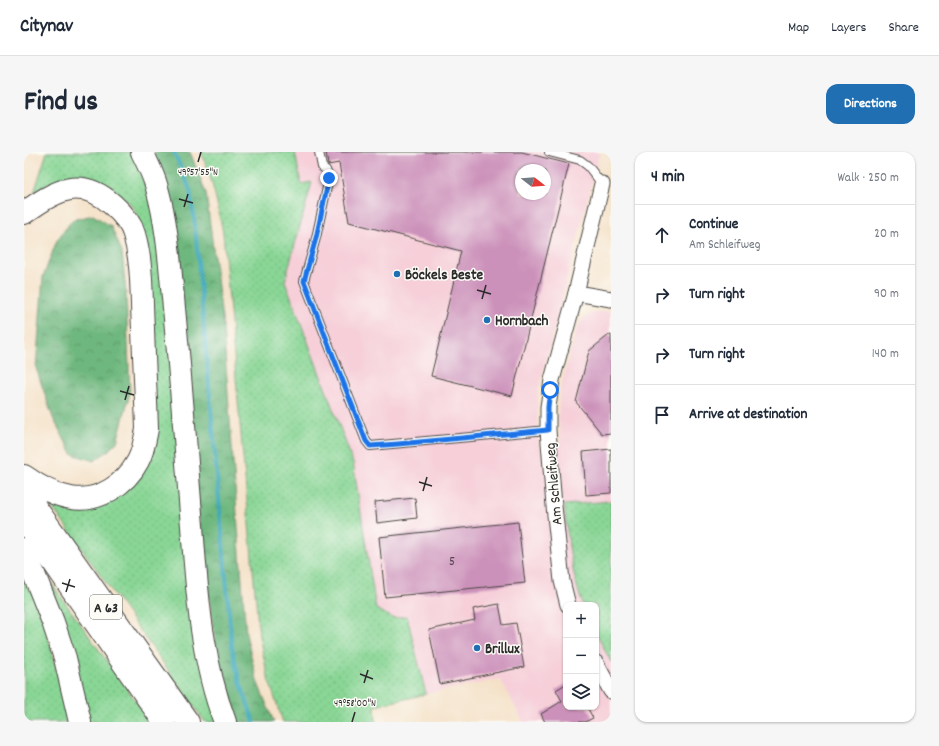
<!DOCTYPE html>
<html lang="en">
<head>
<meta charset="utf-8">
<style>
	:root { --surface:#fff; --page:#f6f6f7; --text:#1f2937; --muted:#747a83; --line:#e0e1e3; --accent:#1f6fb2 }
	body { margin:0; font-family:Dekko,sans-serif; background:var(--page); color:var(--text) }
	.controls { position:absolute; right:12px; bottom:12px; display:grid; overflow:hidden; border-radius:8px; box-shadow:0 1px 3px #0004 }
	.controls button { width:36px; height:36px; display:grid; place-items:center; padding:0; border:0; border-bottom:1px solid var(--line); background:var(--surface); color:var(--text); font:20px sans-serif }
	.compass { position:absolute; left:491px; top:12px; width:36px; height:36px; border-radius:50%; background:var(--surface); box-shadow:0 1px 3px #0004; rotate:107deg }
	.stop { position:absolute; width:12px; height:12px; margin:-9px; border:3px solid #1a73e8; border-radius:50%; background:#fff }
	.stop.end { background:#1a73e8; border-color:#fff; box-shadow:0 1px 4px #0008 }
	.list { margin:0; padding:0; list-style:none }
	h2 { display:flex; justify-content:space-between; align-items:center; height:52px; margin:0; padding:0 16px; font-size:17px }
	h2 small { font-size:13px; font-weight:400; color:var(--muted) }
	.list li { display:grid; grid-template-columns:26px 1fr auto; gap:12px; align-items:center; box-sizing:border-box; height:60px; padding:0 16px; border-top:1px solid var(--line) }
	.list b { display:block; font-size:15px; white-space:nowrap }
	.list p { margin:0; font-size:13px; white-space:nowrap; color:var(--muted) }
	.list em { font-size:13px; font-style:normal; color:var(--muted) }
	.icon { flex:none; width:22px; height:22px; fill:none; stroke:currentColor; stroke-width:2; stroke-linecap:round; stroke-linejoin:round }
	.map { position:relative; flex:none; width:587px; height:570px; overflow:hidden; border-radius:12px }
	header { display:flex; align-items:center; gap:24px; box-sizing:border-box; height:56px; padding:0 20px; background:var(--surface); border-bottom:1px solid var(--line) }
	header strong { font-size:19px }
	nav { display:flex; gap:22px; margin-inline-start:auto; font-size:14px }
	.intro { display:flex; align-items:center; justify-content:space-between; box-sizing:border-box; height:96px; padding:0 24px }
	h1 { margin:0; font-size:28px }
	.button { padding:10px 18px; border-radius:12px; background:var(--accent); color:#fff; font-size:14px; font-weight:700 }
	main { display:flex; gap:24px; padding:0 24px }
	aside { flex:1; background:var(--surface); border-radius:12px; box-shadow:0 1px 3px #0004 }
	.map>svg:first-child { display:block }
	.built { fill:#f6cfd9; fill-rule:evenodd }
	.grass { fill:url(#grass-dots); stroke:#5a8060 }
	.forest { fill:url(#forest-crowns); stroke:#4c7154 }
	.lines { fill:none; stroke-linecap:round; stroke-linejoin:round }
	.stream { stroke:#3ca9bb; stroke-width:4 }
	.building { fill:#cc91ba; fill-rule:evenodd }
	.lane-casing { stroke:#494642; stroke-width:10 }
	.street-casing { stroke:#494642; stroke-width:17 }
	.highway-casing { stroke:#494642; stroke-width:24 }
	.lane { stroke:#fff; stroke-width:8 }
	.street { stroke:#fff; stroke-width:15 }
	.highway { stroke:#fff; stroke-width:22 }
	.route { stroke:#1a73e8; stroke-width:5 }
	.ticks { fill:none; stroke:#2b2b2b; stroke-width:1.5 }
	.poi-dot { fill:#1f6fb2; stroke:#fdfcf7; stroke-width:1.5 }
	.labels { text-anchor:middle; stroke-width:3; stroke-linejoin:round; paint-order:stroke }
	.number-label { font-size:13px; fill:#53444f }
	.shield { fill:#fdfcf7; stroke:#6a6a68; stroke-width:1 }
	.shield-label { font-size:14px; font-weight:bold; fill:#2b2b2b }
	.poi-label { font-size:15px; font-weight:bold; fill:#2b2b2b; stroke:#fdfcf7; text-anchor:start }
	.street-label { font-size:15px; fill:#2b2b2b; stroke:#fdfcf7 }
	.ticks-label { font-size:10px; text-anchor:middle; fill:#2b2b2b; stroke:#fdfcf7; stroke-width:3; stroke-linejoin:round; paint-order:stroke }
</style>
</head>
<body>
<header>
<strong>Citynav</strong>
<nav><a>Map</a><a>Layers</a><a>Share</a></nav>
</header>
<div class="intro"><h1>Find us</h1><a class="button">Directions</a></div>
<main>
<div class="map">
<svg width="587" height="570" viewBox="0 0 587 570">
	<defs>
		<pattern id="grass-dots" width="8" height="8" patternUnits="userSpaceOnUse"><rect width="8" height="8" fill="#89d695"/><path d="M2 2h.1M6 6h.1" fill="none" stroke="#76b881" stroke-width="1.8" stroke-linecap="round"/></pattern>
		<pattern id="forest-crowns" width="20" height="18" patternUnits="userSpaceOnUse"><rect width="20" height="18" fill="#6eb77e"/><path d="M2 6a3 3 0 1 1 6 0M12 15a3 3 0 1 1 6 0" fill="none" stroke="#5b9567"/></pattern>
	</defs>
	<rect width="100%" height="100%" fill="#fdfcf7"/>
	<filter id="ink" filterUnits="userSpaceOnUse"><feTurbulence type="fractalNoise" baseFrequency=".025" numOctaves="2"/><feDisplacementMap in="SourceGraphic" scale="8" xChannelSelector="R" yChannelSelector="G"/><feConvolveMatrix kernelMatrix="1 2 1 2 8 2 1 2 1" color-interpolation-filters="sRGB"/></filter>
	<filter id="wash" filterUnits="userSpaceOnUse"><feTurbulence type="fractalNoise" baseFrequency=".012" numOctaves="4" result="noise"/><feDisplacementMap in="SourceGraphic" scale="16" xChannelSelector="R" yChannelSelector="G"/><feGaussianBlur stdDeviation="0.9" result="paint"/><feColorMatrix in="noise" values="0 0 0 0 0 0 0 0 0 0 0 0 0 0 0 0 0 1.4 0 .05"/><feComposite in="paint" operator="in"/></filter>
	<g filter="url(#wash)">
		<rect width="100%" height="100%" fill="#f4e1c7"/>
		<path class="built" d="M271 0H576L514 240 513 258 515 296 537 292 534 263 536 237 553 175 558 168 564 163 573 160 587 159V349L540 353 547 408 552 434 559 453H542V555H572V481L587 510V570H499L476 527 402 542 383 464 369 466 352 457 329 310 261 129 288 30 277 32ZM497 18H521V42H497Z"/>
		<g class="grass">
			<path d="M23 0H107L121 32 130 61 193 570H181L23 348 27 349 119 317 117 72C114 66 111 58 107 53 90 35 53 23 29 30 23 32 16 37 10 41Z"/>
			<path d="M177 0H271L277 32 288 30 261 129 329 310 352 457 369 466 383 464 402 542 351 554 352 570H259L245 529 235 484 199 81C194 54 188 26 177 0Z"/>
			<path d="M587 349V510L572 481V453H559C547 421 544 387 540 353Z"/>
			<polygon points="0,417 22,476 36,531 43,570 0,570"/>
			<polygon points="19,420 127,570 63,570"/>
		</g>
		<g class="forest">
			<polygon points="128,0 166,0 182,41 199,174 222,482 233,529 250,570 214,570 196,521 190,483"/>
			<polygon points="69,63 87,74 98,100 102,141 106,241 93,290 84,299 70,309 48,302 29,266 12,216 19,125 33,88 48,68"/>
		</g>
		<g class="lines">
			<polyline class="stream" points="150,0 166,38 171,74 208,495 215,527 230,570"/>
		</g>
		<g id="blocks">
			<g class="building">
				<path d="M302 0H498L545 12 488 244 407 224 437 99 325 70 315 11 304 13ZM497 18H521V42H497Z"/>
				<polygon points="585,183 587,183 587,281 578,282 552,250 565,199"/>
				<polygon points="587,297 587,341 562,343 559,300"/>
				<polygon points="391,346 393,366 353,371 351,350"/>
				<polygon points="494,370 501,431 361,445 355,385"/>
				<polygon points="475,452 479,473 492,471 500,515 416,532 405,478 451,468 449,457"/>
				<polygon points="542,532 542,555 563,555 569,566 561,570 521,570 517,562 538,549 532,538"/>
			</g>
		</g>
	</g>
	<g filter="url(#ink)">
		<use href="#blocks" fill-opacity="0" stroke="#494642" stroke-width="1"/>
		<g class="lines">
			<defs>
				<g id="lane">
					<polyline points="295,0 298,15 302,18 305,26 292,86 280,129 342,289 346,294 524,278"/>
					<polyline points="525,0 556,8 564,14 578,32"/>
				</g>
				<g id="street">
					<polyline points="552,141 587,147"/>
					<polyline points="544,453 538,429 530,354 524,278 524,255 528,228 552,141 578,32"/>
					<polyline points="572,511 587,539"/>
				</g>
				<g id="highway">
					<path d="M118 0C124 12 130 24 133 36 144 75 146 116 150 156 157 229 162 301 168 374 173 440 177 507 201 570"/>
					<path d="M0 61C31 39 56 23 89 53 98 61 107 71 110 82 119 113 117 145 119 176 120 210 122 243 123 277 121 288 119 300 114 309 102 332 74 351 47 346 30 343 14 334 0 324"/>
					<polyline points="0,339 164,570"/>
					<polyline points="0,368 140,570"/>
					<polyline points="0,397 29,470 41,506 56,570"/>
				</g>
			</defs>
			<use href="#lane" class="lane-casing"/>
			<use href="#street" class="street-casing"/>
			<use href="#highway" class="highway-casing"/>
			<use href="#lane" class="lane"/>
			<use href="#street" class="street"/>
			<use href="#highway" class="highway"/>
		</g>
	</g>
	<g class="lines" filter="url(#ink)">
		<polyline class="route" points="305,26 292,86 280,129 342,289 346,294 374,292 524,278 524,255 526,238"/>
	</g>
	<path class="ticks" d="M174 10 177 0M155 47 169 51M160 55 164 42M453 138 467 142M458 147 462 133M96 239 110 243M101 248 105 234M395 330 408 334M399 339 403 325M38 431 51 435M42 440 46 427M336 522 349 527M340 531 344 518M328 570 331 560"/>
	<g class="poi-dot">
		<circle cx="373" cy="122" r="4"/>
		<circle cx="463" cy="168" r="4"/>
		<circle cx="453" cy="496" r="4"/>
	</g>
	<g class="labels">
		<g class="number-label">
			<text x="428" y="413">5</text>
		</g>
		<rect class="shield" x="66" y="443" width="32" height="24" rx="3"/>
		<g class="shield-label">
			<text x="82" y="460">A 63</text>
		</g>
		<g class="poi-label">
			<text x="381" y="127">Böckels Beste</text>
			<text x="471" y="173">Hornbach</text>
			<text x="461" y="501">Brillux</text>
		</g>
		<g class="street-label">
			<text transform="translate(529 332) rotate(-95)" y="5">Am Schleifweg</text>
		</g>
	</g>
	<g class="ticks-label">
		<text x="174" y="23">49°57'55"N</text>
		<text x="331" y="554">49°58'00"N</text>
	</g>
</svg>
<div class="controls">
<button>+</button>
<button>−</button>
<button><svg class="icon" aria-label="layers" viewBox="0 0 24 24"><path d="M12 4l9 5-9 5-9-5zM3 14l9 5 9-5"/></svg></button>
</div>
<svg class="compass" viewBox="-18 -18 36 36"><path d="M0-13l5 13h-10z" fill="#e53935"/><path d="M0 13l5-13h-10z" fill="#747a83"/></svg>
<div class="stop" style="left:526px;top:238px"></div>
<div class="stop end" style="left:305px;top:26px"></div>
</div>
<aside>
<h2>4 min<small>Walk · 250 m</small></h2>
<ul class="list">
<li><svg class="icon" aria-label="ahead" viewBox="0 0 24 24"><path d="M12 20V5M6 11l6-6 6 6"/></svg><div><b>Continue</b><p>Am Schleifweg</p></div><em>20 m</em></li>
<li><svg class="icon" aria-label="right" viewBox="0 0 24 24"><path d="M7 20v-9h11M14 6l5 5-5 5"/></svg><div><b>Turn right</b></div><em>90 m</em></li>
<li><svg class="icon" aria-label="right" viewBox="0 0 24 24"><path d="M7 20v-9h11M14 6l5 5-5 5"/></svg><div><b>Turn right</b></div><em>140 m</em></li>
<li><svg class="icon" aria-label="arrive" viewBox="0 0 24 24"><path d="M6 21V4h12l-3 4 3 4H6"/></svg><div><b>Arrive at destination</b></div></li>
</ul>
</aside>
</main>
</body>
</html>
